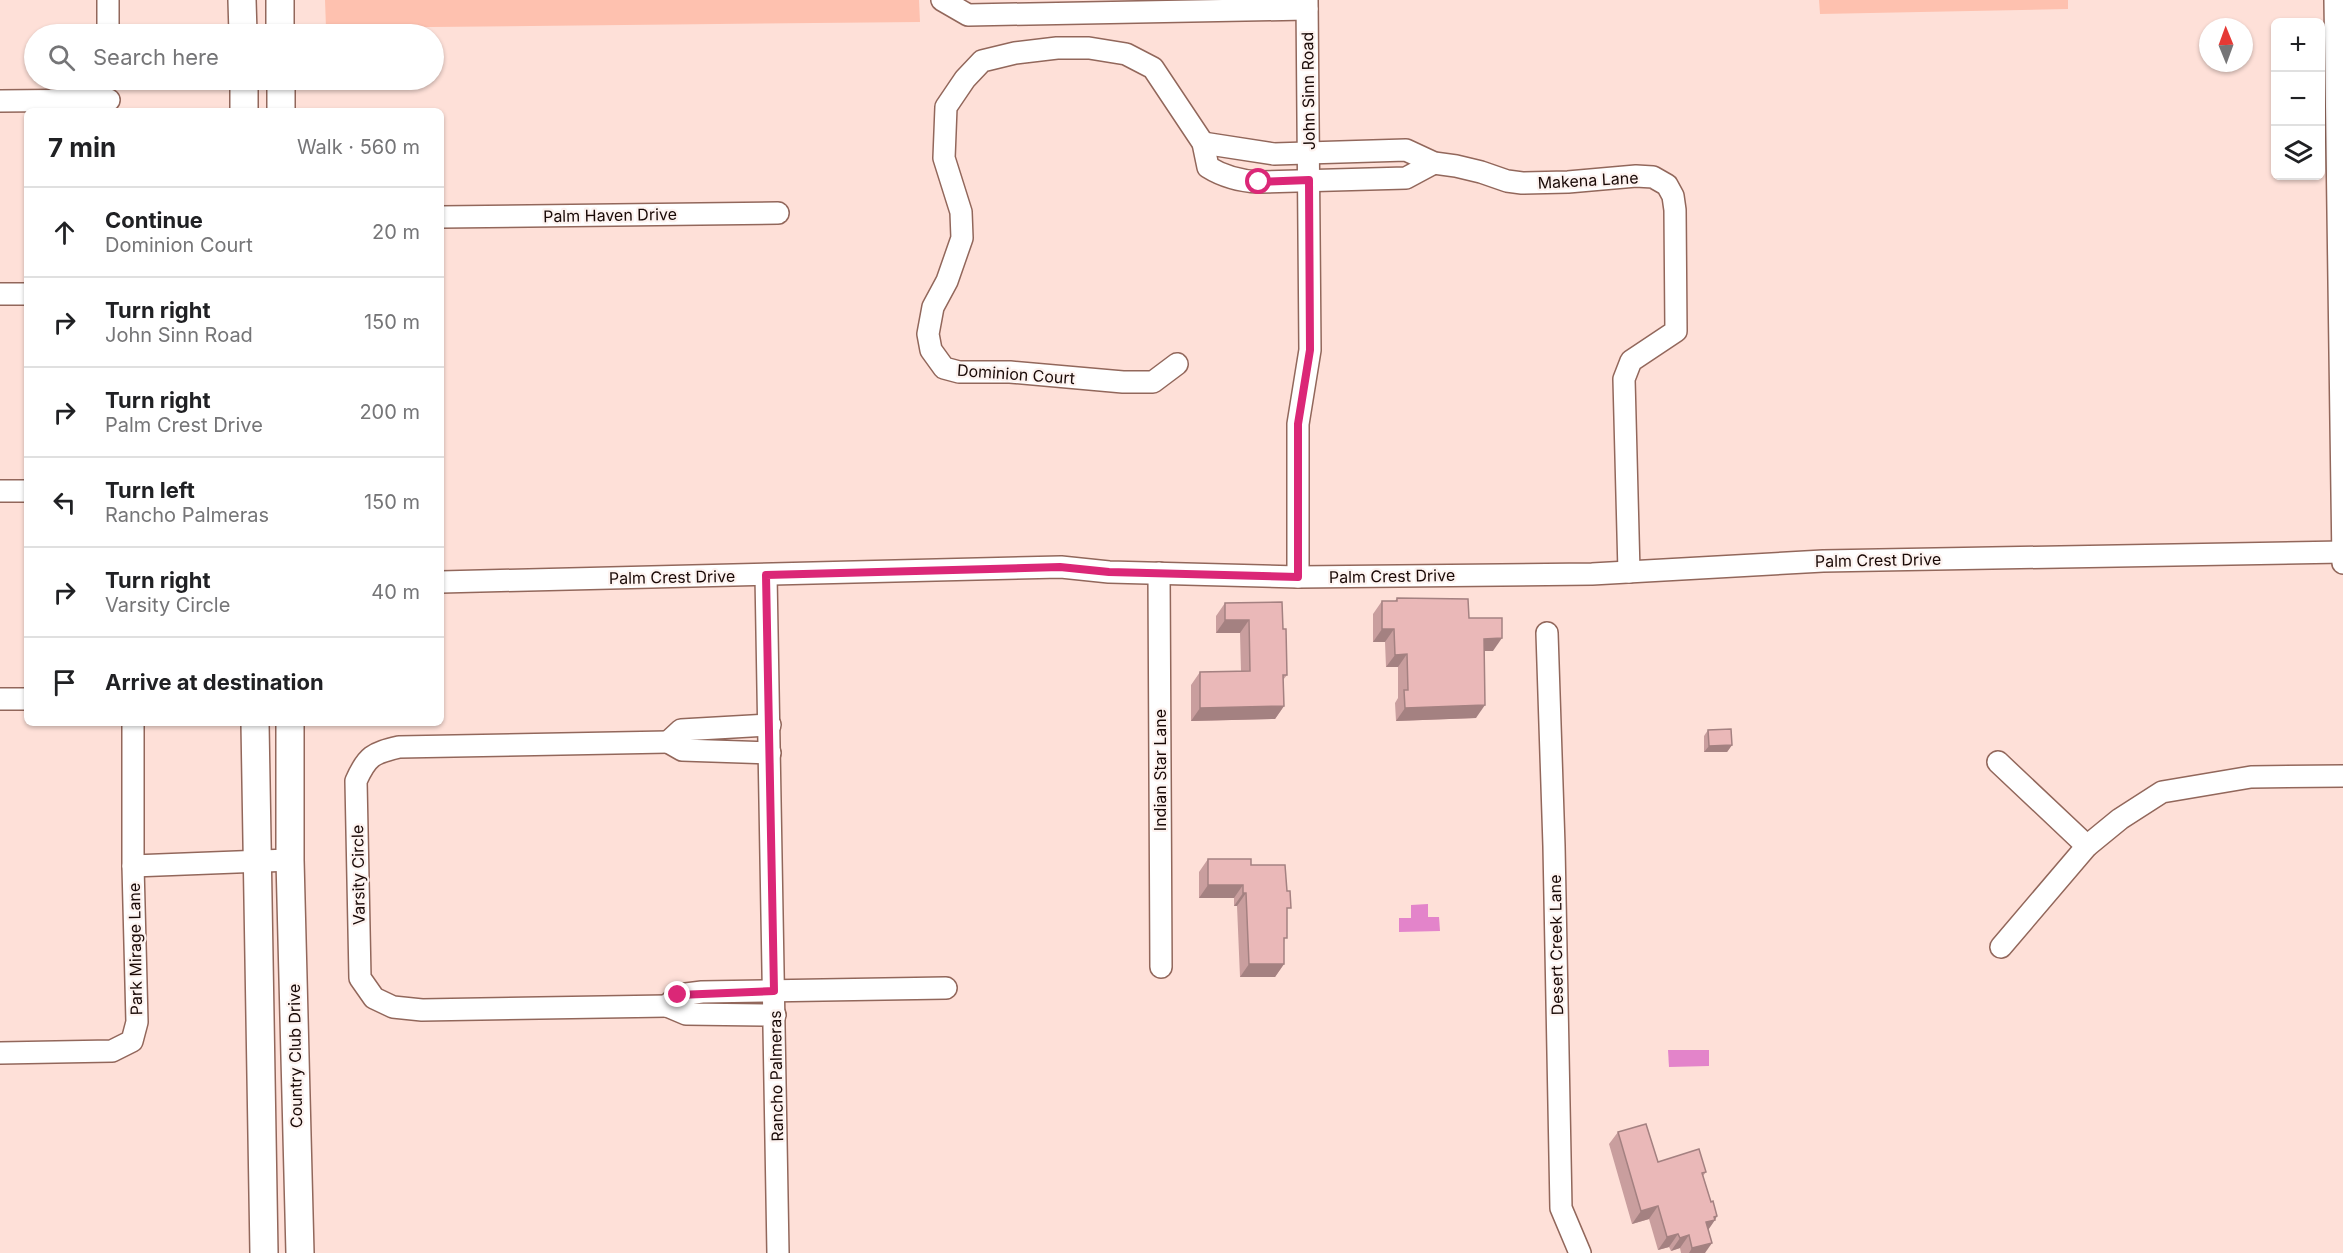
<!DOCTYPE html>
<html lang="en">
<head>
<meta charset="utf-8">
<style>
	:root { --surface:#fff; --page:#f6f6f6; --text:#202124; --muted:#757577; --line:#e0e0e0 }
	body { margin:0; font-family:Inter,sans-serif; background:var(--page); color:var(--text) }
	.controls { position:absolute; right:18px; top:18px; display:grid; overflow:hidden; border-radius:9px; box-shadow:0 2px 4px #0004 }
	.controls button { width:54px; height:54px; display:grid; place-items:center; padding:0; border:0; border-bottom:2px solid var(--line); background:var(--surface); color:var(--text); font:30px sans-serif }
	.compass { position:absolute; left:2199px; top:18px; width:54px; height:54px; border-radius:50%; background:var(--surface); box-shadow:0 2px 4px #0004; rotate:359deg }
	.stop { position:absolute; width:18px; height:18px; margin:-14px; border:4px solid #db2777; border-radius:50%; background:#fff }
	.stop.end { background:#db2777; border-color:#fff; box-shadow:0 2px 6px #0008 }
	.list { margin:0; padding:0; list-style:none }
	h2 { display:flex; justify-content:space-between; align-items:center; height:78px; margin:0; padding:0 24px; font-size:26px }
	h2 small { font-size:20px; font-weight:400; color:var(--muted) }
	.list li { display:grid; grid-template-columns:39px 1fr auto; gap:18px; align-items:center; box-sizing:border-box; height:90px; padding:0 24px; border-top:2px solid var(--line) }
	.list b { display:block; font-size:22px; white-space:nowrap }
	.list p { margin:0; font-size:20px; white-space:nowrap; color:var(--muted) }
	.list em { font-size:20px; font-style:normal; color:var(--muted) }
	.icon { flex:none; width:33px; height:33px; fill:none; stroke:currentColor; stroke-width:2; stroke-linecap:round; stroke-linejoin:round }
	.map { position:relative; flex:none; width:2343px; height:1253px; overflow:hidden }
	.search { position:absolute; background:var(--surface); box-shadow:0 2px 4px #0004; left:24px; top:24px; width:420px; height:66px; display:flex; align-items:center; gap:15px; box-sizing:border-box; padding:0 21px; border-radius:33px; color:var(--muted); font-size:22px }
	.panel { position:absolute; background:var(--surface); box-shadow:0 2px 4px #0004; left:24px; top:108px; width:420px; height:618px; border-radius:9px }
	.map>svg:first-child { display:block }
	.green { fill:#fec1af }
	.water { fill:#e384ca }
	.lines { fill:none; stroke-linecap:round; stroke-linejoin:round }
	.minor-casing { stroke:#92675b; stroke-width:24 }
	.major-casing { stroke:#92675b; stroke-width:30 }
	.minor { stroke:#fff; stroke-width:21 }
	.major { stroke:#fff; stroke-width:27 }
	.wall { fill:#c99e9e }
	.shaded-wall { fill:#a48181 }
	.building { fill:#eab8b8; stroke:#a48181; stroke-width:1.5 }
	.route { stroke:#db2777; stroke-width:8 }
	.labels { text-anchor:middle; stroke-width:4.5; stroke-linejoin:round; paint-order:stroke }
	.street-label { font-size:16px; fill:#190906; stroke:#fdf3f0 }
</style>
</head>
<body>
<div class="map">
<svg width="2343" height="1253" viewBox="0 0 2343 1253">
	<rect width="100%" height="100%" fill="#fee0d8"/>
	<g class="green">
		<polygon points="325,0 919,0 920,22 326,28"/>
		<polygon points="1819,0 2068,0 2068,9 1820,14"/>
	</g>
	<g class="water">
		<polygon points="1428,904 1428,917 1439,917 1440,931 1399,932 1399,918 1411,918 1411,905"/>
		<polygon points="1668,1050 1709,1050 1709,1066 1669,1067"/>
	</g>
	<g class="lines">
		<defs>
			<g id="minor">
				<polyline points="108,0 108,34"/>
				<polyline points="942,0 968,15 1307,9"/>
				<polyline points="2335,0 2343,563"/>
				<polyline points="0,101 109,100"/>
				<polyline points="1203,143 1274,154 1406,150 1434,163 1456,166 1481,172 1507,181 1522,183 1568,182 1636,176 1653,177 1667,185 1673,196 1675,210 1676,331 1631,361 1624,379 1629,572"/>
				<polyline points="441,217 778,213"/>
				<polyline points="0,294 27,294"/>
				<path d="M1177 364 1153 382H1123L1010 372H959L944 368 931 350 928 334 933 307 947 281 962 238 961 212 944 158 946 107 965 79 982 61 1015 53 1057 48H1089L1126 54 1153 68 1203 143 1208 167C1224 177 1240 181 1259 182L1406 178 1434 163"/>
				<polyline points="0,491 27,491"/>
				<polyline points="1159,573 1161,967"/>
				<polyline points="766,575 778,1253"/>
				<polyline points="1298,577 1298,424 1310,350 1307,0"/>
				<polyline points="441,582 1061,567 1109,572 1298,577 1592,574 1823,561 2343,552"/>
				<polyline points="1547,633 1554,846 1561,1208 1580,1253"/>
				<polyline points="0,699 27,699"/>
				<polyline points="770,725 681,730 668,742 682,750 770,753"/>
				<polyline points="1998,762 2087,846"/>
				<polyline points="133,866 290,860"/>
				<polyline points="2001,947 2087,846 2120,819 2162,792 2251,777 2343,776"/>
				<path d="M667 1006 422 1010 393 1007 374 998 360 978 356 781C367 756 373 753 399 747L668 742"/>
				<polyline points="775,1015 686,1014 667,1006 678,995 702,992 946,988"/>
				<polyline points="0,1053 112,1051 132,1041 137,1022 133,866 133,723"/>
			</g>
			<g id="major">
				<polyline points="242,0 243,34"/>
				<polyline points="280,0 280,34"/>
				<polyline points="244,80 244,111"/>
				<polyline points="281,80 281,111"/>
				<polyline points="255,723 264,1253"/>
				<polyline points="290,723 290,860 300,1253"/>
			</g>
		</defs>
		<use href="#minor" class="minor-casing"/>
		<use href="#major" class="major-casing"/>
		<use href="#minor" class="minor"/>
		<use href="#major" class="major"/>
	</g>
	<g class="wall">
		<polygon points="1397,598 1469,618 1493,651 1484,651 1476,718 1396,721 1395,703 1398,698 1398,667 1386,667 1385,642 1373,642 1373,614 1382,601 1395,601"/>
		<polygon points="1225,603 1283,629 1287,675 1283,680 1284,706 1275,719 1191,721 1191,685 1200,672 1241,671 1240,633 1216,633 1216,616"/>
		<polygon points="1708,730 1732,745 1727,752 1704,752 1704,736"/>
		<polygon points="1208,859 1251,865 1287,913 1284,943 1284,964 1275,977 1240,977 1237,906 1234,906 1234,898 1199,898 1199,872"/>
		<polygon points="1618,1132 1658,1162 1706,1172 1703,1176 1711,1202 1717,1216 1708,1230 1705,1253 1681,1253 1680,1248 1671,1251 1669,1247 1658,1250 1649,1219 1632,1224 1609,1144"/>
	</g>
	<g class="shaded-wall">
		<polygon points="1225,620 1249,620 1240,633 1216,633"/>
		<polygon points="1382,629 1394,629 1385,642 1373,642"/>
		<polygon points="1502,638 1493,651 1475,651 1484,639"/>
		<polygon points="1407,654 1398,667 1386,667 1395,655"/>
		<polygon points="1485,705 1476,718 1396,721 1405,708"/>
		<polygon points="1284,706 1275,719 1191,721 1200,708"/>
		<polygon points="1732,745 1727,752 1704,752 1709,746"/>
		<polygon points="1208,885 1243,885 1234,898 1199,898"/>
		<polygon points="1243,893 1246,893 1237,906 1234,906"/>
		<polygon points="1249,964 1284,964 1275,977 1240,977"/>
		<polygon points="1658,1206 1649,1219 1632,1224 1641,1211"/>
		<polygon points="1717,1216 1715,1220 1706,1233 1706,1222 1714,1217"/>
		<polygon points="1678,1234 1669,1247 1658,1250 1667,1237"/>
		<polygon points="1689,1235 1680,1248 1671,1251 1680,1238"/>
		<polygon points="1712,1243 1705,1253 1689,1253 1692,1248"/>
	</g>
	<g class="building">
		<polygon points="1397,598 1468,599 1469,618 1502,618 1502,638 1484,639 1485,705 1405,708 1404,690 1408,690 1407,654 1395,655 1394,629 1382,629 1382,601 1397,601"/>
		<polygon points="1282,602 1283,629 1286,629 1287,675 1283,675 1284,706 1200,708 1200,672 1250,671 1249,620 1225,620 1225,603"/>
		<polygon points="1731,729 1732,745 1709,746 1708,730"/>
		<polygon points="1208,859 1251,859 1251,865 1285,865 1287,891 1290,891 1291,908 1287,908 1287,938 1284,938 1284,964 1249,964 1246,893 1243,893 1243,885 1208,885"/>
		<polygon points="1646,1124 1658,1162 1699,1149 1706,1172 1702,1173 1711,1202 1713,1201 1717,1216 1714,1217 1715,1220 1706,1222 1712,1243 1692,1248 1689,1235 1680,1238 1678,1234 1667,1237 1658,1206 1641,1211 1618,1132"/>
	</g>
	<g class="lines">
		<polyline class="route" points="678,995 774,991 766,575 1060,567 1109,572 1298,577 1298,424 1310,350 1309,180 1259,182"/>
	</g>
	<g class="labels">
		<g class="street-label">
			<text transform="translate(1308 91) rotate(-91)" y="6">John Sinn Road</text>
			<text transform="translate(1588 180) rotate(-3)" y="6">Makena Lane</text>
			<text transform="translate(610 215) rotate(-1)" y="6">Palm Haven Drive</text>
			<text transform="translate(1016 374) rotate(4)" y="6">Dominion Court</text>
			<text transform="translate(1878 560) rotate(-1)" y="6">Palm Crest Drive</text>
			<text transform="translate(1392 576) rotate(-1)" y="6">Palm Crest Drive</text>
			<text transform="translate(672 577) rotate(-1)" y="6">Palm Crest Drive</text>
			<text transform="translate(1160 770) rotate(-90)" y="6">Indian Star Lane</text>
			<text transform="translate(358 875) rotate(-91)" y="6">Varsity Circle</text>
			<text transform="translate(1556 945) rotate(-91)" y="6">Desert Creek Lane</text>
			<text transform="translate(135 949) rotate(-91)" y="6">Park Mirage Lane</text>
			<text transform="translate(295 1056) rotate(-91)" y="6">Country Club Drive</text>
			<text transform="translate(776 1076) rotate(-91)" y="6">Rancho Palmeras</text>
		</g>
	</g>
</svg>
<div class="controls">
<button>+</button>
<button>−</button>
<button><svg class="icon" aria-label="layers" viewBox="0 0 24 24"><path d="M12 4l9 5-9 5-9-5zM3 14l9 5 9-5"/></svg></button>
</div>
<svg class="compass" viewBox="-18 -18 36 36"><path d="M0-13l5 13h-10z" fill="#e53935"/><path d="M0 13l5-13h-10z" fill="#757577"/></svg>
<div class="stop" style="left:1259px;top:182px"></div>
<div class="stop end" style="left:678px;top:995px"></div>
<div class="search"><svg class="icon" aria-label="search" viewBox="0 0 24 24"><circle cx="10" cy="10" r="6"/><path d="M15 15l6 6"/></svg>Search here</div>
<section class="panel">
<h2>7 min<small>Walk · 560 m</small></h2>
<ul class="list">
<li><svg class="icon" aria-label="ahead" viewBox="0 0 24 24"><path d="M12 20V5M6 11l6-6 6 6"/></svg><div><b>Continue</b><p>Dominion Court</p></div><em>20 m</em></li>
<li><svg class="icon" aria-label="right" viewBox="0 0 24 24"><path d="M7 20v-9h11M14 6l5 5-5 5"/></svg><div><b>Turn right</b><p>John Sinn Road</p></div><em>150 m</em></li>
<li><svg class="icon" aria-label="right" viewBox="0 0 24 24"><path d="M7 20v-9h11M14 6l5 5-5 5"/></svg><div><b>Turn right</b><p>Palm Crest Drive</p></div><em>200 m</em></li>
<li><svg class="icon" aria-label="left" viewBox="0 0 24 24"><path d="M17 20v-9H6M10 6l-5 5 5 5"/></svg><div><b>Turn left</b><p>Rancho Palmeras</p></div><em>150 m</em></li>
<li><svg class="icon" aria-label="right" viewBox="0 0 24 24"><path d="M7 20v-9h11M14 6l5 5-5 5"/></svg><div><b>Turn right</b><p>Varsity Circle</p></div><em>40 m</em></li>
<li><svg class="icon" aria-label="arrive" viewBox="0 0 24 24"><path d="M6 21V4h12l-3 4 3 4H6"/></svg><div><b>Arrive at destination</b></div></li>
</ul>
</section>
</div>
</body>
</html>
